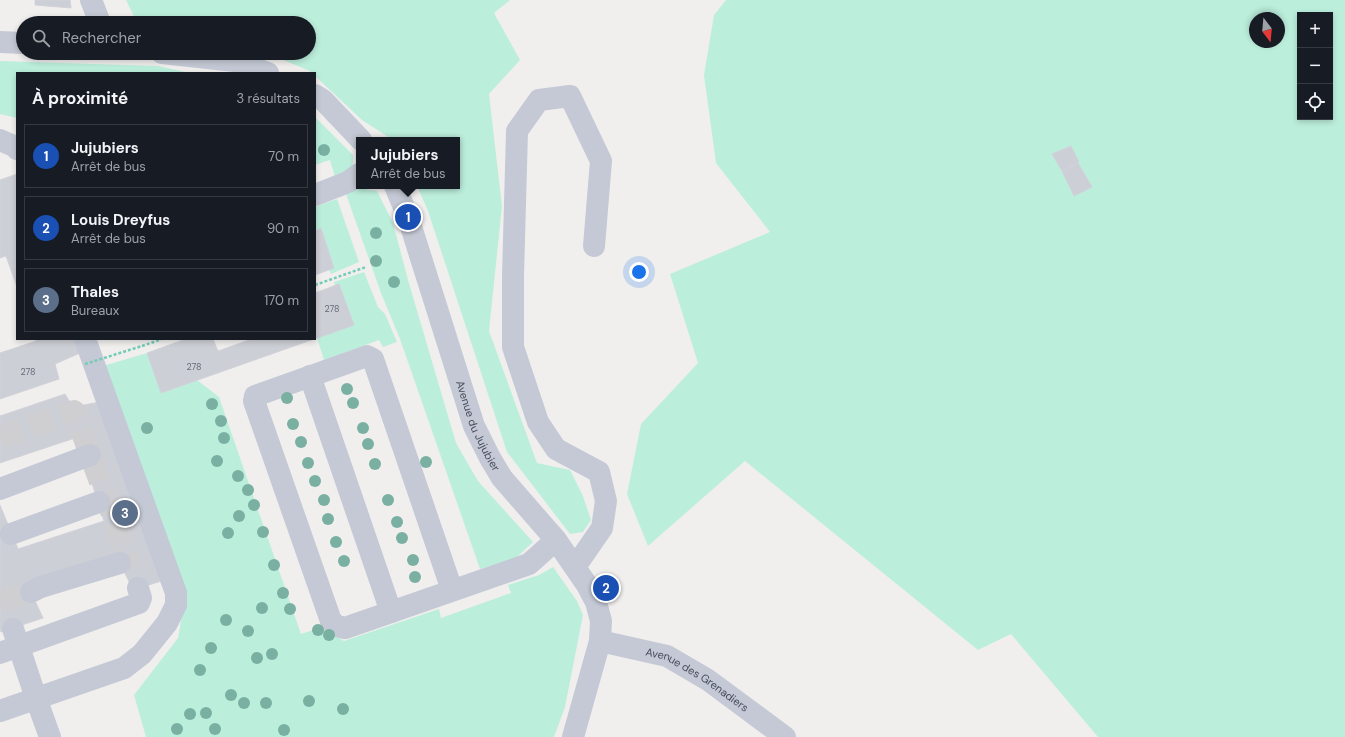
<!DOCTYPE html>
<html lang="fr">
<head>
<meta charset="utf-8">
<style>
	:root { --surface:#171b24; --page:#242831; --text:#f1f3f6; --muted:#9ea1a6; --line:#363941; --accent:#b45309 }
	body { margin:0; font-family:"DM Sans",sans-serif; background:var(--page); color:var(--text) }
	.controls { position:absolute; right:12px; top:12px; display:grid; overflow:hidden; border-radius:0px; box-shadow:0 2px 6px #0003 }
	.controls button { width:36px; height:36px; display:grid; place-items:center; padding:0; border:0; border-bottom:1px solid var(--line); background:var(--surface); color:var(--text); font:20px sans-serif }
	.compass { position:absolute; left:1249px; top:12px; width:36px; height:36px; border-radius:50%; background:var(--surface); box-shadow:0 2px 6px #0003; rotate:164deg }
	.you { position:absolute; left:639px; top:272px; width:14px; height:14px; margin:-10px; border:3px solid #fff; border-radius:50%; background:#1a73e8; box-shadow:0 0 0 6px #1a73e833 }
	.badge { display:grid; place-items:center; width:26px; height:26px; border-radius:50%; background:var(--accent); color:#fff; font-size:13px; font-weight:700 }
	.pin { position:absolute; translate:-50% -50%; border:2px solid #fff; box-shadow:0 1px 4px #0006 }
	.popup { position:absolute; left:356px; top:137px; width:104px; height:52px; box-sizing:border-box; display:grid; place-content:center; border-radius:0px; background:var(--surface); filter:drop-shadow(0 1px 3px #0005); font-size:13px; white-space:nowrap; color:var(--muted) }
	.popup b { font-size:15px; color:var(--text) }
	.popup::after { content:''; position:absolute; left:50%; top:100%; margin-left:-8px; border:8px solid transparent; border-top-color:var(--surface) }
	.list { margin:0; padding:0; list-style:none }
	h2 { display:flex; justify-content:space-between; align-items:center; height:52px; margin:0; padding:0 16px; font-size:17px }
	h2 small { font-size:13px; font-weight:400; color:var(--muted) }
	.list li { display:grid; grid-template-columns:26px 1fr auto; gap:12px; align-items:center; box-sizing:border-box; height:64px; margin:0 8px 8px; padding:0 8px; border:1px solid var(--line); border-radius:0px }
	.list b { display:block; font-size:15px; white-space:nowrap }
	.list p { margin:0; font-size:13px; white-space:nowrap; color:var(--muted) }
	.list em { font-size:13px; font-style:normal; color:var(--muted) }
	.icon { flex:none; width:22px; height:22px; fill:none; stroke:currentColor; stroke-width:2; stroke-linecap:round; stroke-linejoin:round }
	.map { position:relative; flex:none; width:1345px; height:737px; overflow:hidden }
	.search { position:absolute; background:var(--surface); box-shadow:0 2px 6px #0003; left:16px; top:16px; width:300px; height:44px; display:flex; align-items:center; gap:10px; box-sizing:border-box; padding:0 14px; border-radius:22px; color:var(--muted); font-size:15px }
	.panel { position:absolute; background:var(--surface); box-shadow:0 2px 6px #0003; left:16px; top:72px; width:300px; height:268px; border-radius:0px }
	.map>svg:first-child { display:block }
	.green { fill:#bceedc; fill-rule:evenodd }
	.building { fill:#cdcfd6; stroke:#d2d2da }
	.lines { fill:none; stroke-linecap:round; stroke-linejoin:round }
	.minor-tunnel { stroke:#cfced1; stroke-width:22; stroke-dasharray:22 11; stroke-linecap:butt }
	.path { stroke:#74ccb7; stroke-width:2.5; stroke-dasharray:3 2; stroke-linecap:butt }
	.minor { stroke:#c4c9d5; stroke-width:22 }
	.path-bridge { stroke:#74ccb7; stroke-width:2.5; stroke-dasharray:3 2; stroke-linecap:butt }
	.tree { fill:#79b0a2 }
	.labels { text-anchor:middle; stroke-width:3; stroke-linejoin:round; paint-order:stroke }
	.number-label { font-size:9px; fill:#686d7a }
	.street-label { font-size:11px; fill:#464c5b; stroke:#fff }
</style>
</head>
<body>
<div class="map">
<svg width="1345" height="737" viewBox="0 0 1345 737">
	<rect width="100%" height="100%" fill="#f1efee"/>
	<g class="green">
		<polygon points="126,0 510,0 494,13 520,60 489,94 502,206 489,331 537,463 570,470 583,496 591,520 583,532 570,534 507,452 428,211 417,186 457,186 457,140 393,140 362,120 315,76 315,73 312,73 310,71 266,53 309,53 309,23 137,23"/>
		<path d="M726 0H1345V737H1098L1011 634 978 650 745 461 648 546 627 494 641 424 698 363 670 274 770 232 716 163 704 75 714 15ZM1300 15H1330V117H1300ZM1255 18H1279V42H1255Z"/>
		<polygon points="0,61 158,66 190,73 17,73 17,118 0,114"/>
		<polygon points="315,117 353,155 353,164 346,173 335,177 330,160 315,165"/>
		<polygon points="351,187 377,191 393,223 408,280 456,443 478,481 533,542 515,559 480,569 400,339 381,293 346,194"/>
		<polygon points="337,199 359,262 331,274 329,270 334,267 321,229 315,231 315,207"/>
		<polygon points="364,272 378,307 385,314 397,342 383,347 379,340 324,360 317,338 354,325 339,284 335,286 334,282"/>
		<polygon points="147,353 161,393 197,380 219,397 301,634 322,627 344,641 439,609 441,618 511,593 508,585 539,575 553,567 577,601 583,615 565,707 554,737 146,737 134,695 178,638 185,598 103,366"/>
	</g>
	<g class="building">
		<polygon points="35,0 70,0 71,8 35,5"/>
		<polygon points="1071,146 1079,162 1062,171 1052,154"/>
		<polygon points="1078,163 1092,187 1074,196 1062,171"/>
		<polygon points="17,174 17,287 6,256 0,258 0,180"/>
		<polygon points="321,228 334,268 315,275 315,231"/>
		<polygon points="339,284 354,325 315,339 315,293"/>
		<polygon points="36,339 85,339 89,349 55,364 59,379 0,399 0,353 36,341"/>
		<polygon points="186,339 213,339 218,351 252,339 314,339 161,393 147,353"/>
		<polygon points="65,394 73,407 105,401 171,578 133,590 120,563 31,592 43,618 1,632 0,629 0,505 18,549 104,521 84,458 75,438 0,463 0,416"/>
	</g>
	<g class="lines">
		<g class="minor-tunnel">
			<polyline points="0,438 74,411 127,555 120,563"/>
			<polyline points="0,601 31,592"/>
		</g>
		<g class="path">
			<polyline points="315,285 366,267"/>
			<polyline points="142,346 162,339"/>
		</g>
		<g class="minor">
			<polyline points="91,0 100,23"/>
			<polyline points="0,42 23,43"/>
			<polyline points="162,53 235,61 268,73"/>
			<polyline points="315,95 323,100 361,140"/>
			<polyline points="0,140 16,147 17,149"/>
			<path id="s1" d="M395 186 408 217 474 426 490 458 502 478 556 540 587 585 596 602 601 621 600 641 573 737"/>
			<polyline points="315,195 348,182 359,174"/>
			<polyline points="310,376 391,612"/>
			<polyline points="0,489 90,455"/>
			<polyline points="11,534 99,502"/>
			<polyline points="575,567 602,528 606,501 599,472 556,449 538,422 513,347 513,276 517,131 539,100 570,96 601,161 594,246"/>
			<polyline points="452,590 373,359 367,356 255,396 254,401 331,621 337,626 345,628 529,564 556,540"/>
			<polyline points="31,592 41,587 120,563"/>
			<polyline points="13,629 36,698 50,737"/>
			<path id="s2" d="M600 641 667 656 708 680 785 737"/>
			<polyline points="0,653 139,603 141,598 138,588"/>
			<polyline points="0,711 124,668 142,654 167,623 176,605 176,593 85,339"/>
		</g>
		<polyline class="path-bridge" points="85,364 142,346"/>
	</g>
	<g class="tree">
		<circle cx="324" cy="150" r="6"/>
		<circle cx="376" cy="233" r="6"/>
		<circle cx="376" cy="261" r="6"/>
		<circle cx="394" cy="282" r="6"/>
		<circle cx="347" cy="389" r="6"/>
		<circle cx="287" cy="398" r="6"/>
		<circle cx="353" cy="403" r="6"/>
		<circle cx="212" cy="404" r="6"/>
		<circle cx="221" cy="421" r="6"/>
		<circle cx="293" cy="424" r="6"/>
		<circle cx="147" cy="428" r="6"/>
		<circle cx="363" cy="428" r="6"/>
		<circle cx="224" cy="438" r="6"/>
		<circle cx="301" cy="442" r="6"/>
		<circle cx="368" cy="444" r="6"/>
		<circle cx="217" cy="461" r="6"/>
		<circle cx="426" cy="462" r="6"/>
		<circle cx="308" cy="463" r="6"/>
		<circle cx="375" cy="464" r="6"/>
		<circle cx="238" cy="476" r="6"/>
		<circle cx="315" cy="481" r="6"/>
		<circle cx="248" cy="490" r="6"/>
		<circle cx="324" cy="500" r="6"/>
		<circle cx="388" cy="500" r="6"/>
		<circle cx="254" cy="505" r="6"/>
		<circle cx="239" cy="516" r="6"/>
		<circle cx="328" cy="519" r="6"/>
		<circle cx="397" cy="522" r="6"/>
		<circle cx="263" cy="532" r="6"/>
		<circle cx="228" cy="533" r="6"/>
		<circle cx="402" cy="538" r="6"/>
		<circle cx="336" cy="542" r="6"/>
		<circle cx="413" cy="560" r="6"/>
		<circle cx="344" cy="561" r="6"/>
		<circle cx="274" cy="565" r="6"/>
		<circle cx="415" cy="577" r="6"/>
		<circle cx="283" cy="593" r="6"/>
		<circle cx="262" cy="608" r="6"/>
		<circle cx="290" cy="609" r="6"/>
		<circle cx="226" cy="620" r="6"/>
		<circle cx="318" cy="630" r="6"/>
		<circle cx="248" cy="631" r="6"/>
		<circle cx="329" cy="635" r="6"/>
		<circle cx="211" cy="648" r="6"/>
		<circle cx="272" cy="654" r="6"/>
		<circle cx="257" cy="658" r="6"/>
		<circle cx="200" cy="670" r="6"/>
		<circle cx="231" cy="695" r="6"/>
		<circle cx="309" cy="701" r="6"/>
		<circle cx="244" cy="703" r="6"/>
		<circle cx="266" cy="703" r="6"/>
		<circle cx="343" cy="709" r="6"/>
		<circle cx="206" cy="713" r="6"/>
		<circle cx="190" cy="714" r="6"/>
		<circle cx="177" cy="729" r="6"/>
		<circle cx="215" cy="729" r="6"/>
		<circle cx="284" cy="730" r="6"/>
	</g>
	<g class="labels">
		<g class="number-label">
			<text x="332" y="312">278</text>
			<text x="194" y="370">278</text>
			<text x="28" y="375">278</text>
		</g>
		<g class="street-label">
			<text dy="4" stroke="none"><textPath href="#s1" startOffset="254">Avenue du Jujubier</textPath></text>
			<text dy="4" stroke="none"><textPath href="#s2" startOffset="106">Avenue des Grenadiers</textPath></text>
		</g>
	</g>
</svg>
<div class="controls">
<button>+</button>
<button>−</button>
<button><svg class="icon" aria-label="locate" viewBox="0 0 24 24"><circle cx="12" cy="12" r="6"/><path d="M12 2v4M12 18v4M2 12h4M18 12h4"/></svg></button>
</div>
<svg class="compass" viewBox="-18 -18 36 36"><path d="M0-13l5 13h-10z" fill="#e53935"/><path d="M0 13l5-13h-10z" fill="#9ea1a6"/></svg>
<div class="you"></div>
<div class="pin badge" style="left:408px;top:217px;background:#1a4fb4">1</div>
<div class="popup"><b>Jujubiers</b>Arrêt de bus</div>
<div class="pin badge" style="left:606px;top:588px;background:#1a4fb4">2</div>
<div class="pin badge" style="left:125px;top:513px;background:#5c6f8a">3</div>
<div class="search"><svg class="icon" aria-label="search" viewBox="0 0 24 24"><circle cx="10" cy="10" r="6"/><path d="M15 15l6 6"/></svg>Rechercher</div>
<section class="panel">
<h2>À proximité<small>3 résultats</small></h2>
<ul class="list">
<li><span class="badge" style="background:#1a4fb4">1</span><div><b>Jujubiers</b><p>Arrêt de bus</p></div><em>70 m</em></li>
<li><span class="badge" style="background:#1a4fb4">2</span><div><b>Louis Dreyfus</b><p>Arrêt de bus</p></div><em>90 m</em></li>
<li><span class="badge" style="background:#5c6f8a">3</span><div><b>Thales</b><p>Bureaux</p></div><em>170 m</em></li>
</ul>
</section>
</div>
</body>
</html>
